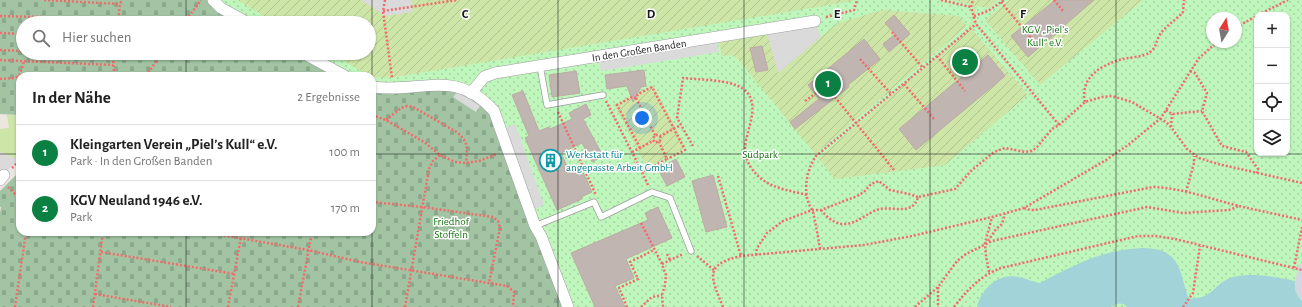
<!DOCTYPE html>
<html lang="de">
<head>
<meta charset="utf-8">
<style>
	:root { --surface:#fff; --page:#f6f6f6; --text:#222; --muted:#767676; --line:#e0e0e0; --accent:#0b8043 }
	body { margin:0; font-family:"Alegreya Sans",sans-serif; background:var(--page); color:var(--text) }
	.controls { position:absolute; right:12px; top:12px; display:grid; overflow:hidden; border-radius:8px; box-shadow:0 1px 3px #0004 }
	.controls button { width:36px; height:36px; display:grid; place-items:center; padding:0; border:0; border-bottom:1px solid var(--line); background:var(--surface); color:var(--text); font:20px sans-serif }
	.compass { position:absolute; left:1206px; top:12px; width:36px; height:36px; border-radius:50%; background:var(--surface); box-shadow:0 1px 3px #0004; rotate:11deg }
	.you { position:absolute; left:642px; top:118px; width:14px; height:14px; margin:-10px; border:3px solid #fff; border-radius:50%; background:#1a73e8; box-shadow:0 0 0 6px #1a73e833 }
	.badge { display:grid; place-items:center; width:26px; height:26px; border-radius:50%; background:var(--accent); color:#fff; font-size:13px; font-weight:700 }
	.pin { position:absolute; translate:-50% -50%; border:2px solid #fff; box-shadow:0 1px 4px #0006 }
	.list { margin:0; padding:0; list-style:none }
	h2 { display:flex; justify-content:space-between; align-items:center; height:52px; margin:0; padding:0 16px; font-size:17px }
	h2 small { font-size:13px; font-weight:400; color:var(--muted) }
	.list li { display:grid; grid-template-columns:26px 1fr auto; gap:12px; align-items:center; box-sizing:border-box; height:56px; padding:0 16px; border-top:1px solid var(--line) }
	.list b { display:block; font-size:15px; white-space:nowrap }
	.list p { margin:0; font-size:13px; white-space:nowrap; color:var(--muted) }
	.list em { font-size:13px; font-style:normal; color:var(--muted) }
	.icon { flex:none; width:22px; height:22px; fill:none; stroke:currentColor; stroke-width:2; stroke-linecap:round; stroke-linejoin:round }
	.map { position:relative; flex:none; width:1302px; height:307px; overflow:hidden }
	.search { position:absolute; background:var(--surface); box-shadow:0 1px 3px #0004; left:16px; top:16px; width:360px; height:44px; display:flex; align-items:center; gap:10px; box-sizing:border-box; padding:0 14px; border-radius:22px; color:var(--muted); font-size:15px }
	.panel { position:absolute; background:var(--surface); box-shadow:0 1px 3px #0004; left:16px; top:72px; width:360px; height:164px; border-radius:12px }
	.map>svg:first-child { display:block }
	.grass { fill:#cde5a6 }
	.cemetery { fill:url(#cemetery-stones) }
	.park { fill:url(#park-dots); fill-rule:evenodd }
	.garden { fill:url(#garden-furrows) }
	.parking { fill:#dadada }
	.plaza { fill:#d4d6e1 }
	.water { fill:#a1d3d8 }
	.building { fill:#c0b5b0; stroke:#bdaba3 }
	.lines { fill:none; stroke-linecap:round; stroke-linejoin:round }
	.service-casing { stroke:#9e9e9e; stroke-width:7 }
	.minor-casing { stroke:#9e9e9e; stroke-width:12 }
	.path { stroke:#f4696c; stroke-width:2.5; stroke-dasharray:2 2; stroke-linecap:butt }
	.service { stroke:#fff; stroke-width:5.5 }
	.minor { stroke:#fff; stroke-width:11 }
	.grid { fill:none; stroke:#1a1a1a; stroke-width:1; stroke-opacity:0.55 }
	.labels { text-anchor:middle; stroke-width:3; stroke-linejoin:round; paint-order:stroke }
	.park-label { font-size:11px; fill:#13720f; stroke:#fff }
	.street-label { font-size:11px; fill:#1a1a1a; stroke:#fff }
	.culture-label { font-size:11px; fill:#0d838f; stroke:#fff; text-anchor:start }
	.grid-label { font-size:13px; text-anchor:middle; font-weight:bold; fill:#1a1a1a; stroke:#fff; stroke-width:3; stroke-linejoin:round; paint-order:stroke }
</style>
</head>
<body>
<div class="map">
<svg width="1302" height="307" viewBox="0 0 1302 307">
	<defs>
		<pattern id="cemetery-stones" width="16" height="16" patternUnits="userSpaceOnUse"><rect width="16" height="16" fill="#a2c4a3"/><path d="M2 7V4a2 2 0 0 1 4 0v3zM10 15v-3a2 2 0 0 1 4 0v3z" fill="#8ba88c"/></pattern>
		<pattern id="park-dots" width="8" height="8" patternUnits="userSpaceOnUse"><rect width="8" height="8" fill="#bff6bc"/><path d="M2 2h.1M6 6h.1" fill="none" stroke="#a4d2a1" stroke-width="1.8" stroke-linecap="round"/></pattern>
		<pattern id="garden-furrows" width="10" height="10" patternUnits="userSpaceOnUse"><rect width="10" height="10" fill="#cde5a6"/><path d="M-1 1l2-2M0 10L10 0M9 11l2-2" fill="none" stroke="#afc48e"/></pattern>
	</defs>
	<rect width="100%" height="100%" fill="#ece6e0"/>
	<polygon class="grass" points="7,115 20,115 20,161 0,152 0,129 9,128"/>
	<g class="cemetery">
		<polygon points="0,0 218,0 248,23 23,23 23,53 302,53 343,76 20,76 20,115 0,114"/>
		<polygon points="372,88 461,88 497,119 562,307 0,307 0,213 1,207 0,207 0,191 20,171 20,232 372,232"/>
	</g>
	<path class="park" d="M218 0H1302V307H562L497 119 461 88H372V76H343L302 53H369V23H248ZM1257 15H1287V153H1257ZM1212 18H1236V42H1212Z"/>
	<g class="garden">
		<polygon points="237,0 854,0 853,1 811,8 389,78 372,77 329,53 369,53 369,23 276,23"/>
		<polygon points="952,0 998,0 989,8 977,6 971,28 1028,95 945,165 835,179 818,158 969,30 975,5"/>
		<polygon points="1009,0 1143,0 1040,85 985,20"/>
		<polygon points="883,10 959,16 967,26 815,154 737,58 730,55 722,56 719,41 792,30 821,37 837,23"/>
		<polygon points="653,85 686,147 647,168 614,105"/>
	</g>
	<g class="parking">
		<polygon points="361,0 410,0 411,1 413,12 385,16"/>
		<polygon points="816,25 821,37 778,73 767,33"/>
		<polygon points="717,41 719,52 601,71 599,60"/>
		<polygon points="458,91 480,106 476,112 453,97"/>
		<polygon points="515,124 544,205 535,209 506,128"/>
		<polygon points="0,152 18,160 0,177"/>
	</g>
	<polygon class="plaza" points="1299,264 1302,265 1302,301 1297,295 1295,290 1295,281"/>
	<path class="water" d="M1142 248C1179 248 1179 268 1188 297L1191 299C1198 298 1205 297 1211 292 1217 287 1221 282 1228 279 1245 271 1277 277 1295 281 1294 289 1296 295 1302 301V307H1127C1122 302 1117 303 1111 307H977C982 288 998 273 1018 277 1026 278 1032 282 1040 283 1074 265 1102 250 1142 248Z"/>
	<g class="building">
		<polygon points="1055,0 1094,0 1028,57 1011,36"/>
		<polygon points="894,15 910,34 889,52 883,44 895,34 885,23"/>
		<polygon points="864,39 880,59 848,85 849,87 795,129 790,122 819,99 808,85"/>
		<polygon points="762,46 768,70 756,72 750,48"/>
		<polygon points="988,55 1005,76 916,150 899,129"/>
		<polygon points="644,70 646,86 641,87 633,102 627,86 607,89 605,75"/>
		<polygon points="576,71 580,93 552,97 549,75"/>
		<polygon points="523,91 539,131 549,127 550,129 572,119 569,113 586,104 591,115 583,119 603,156 592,162 582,143 561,153 570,173 581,168 592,192 581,197 582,199 557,210 525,138 529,136 512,95"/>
		<polygon points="676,159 685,177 667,186 658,169"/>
		<polygon points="713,175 727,227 706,232 692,181"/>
		<polygon points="658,207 672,238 626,259 634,278 615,286 625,307 595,307 571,253 648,220 645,213"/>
	</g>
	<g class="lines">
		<defs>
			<g id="service">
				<polyline points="540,66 547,105 603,95"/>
				<polyline points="535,226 594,202 601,217 652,192 670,198 691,251"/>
			</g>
			<g id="minor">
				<polyline points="213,0 221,8 248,23"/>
				<polyline points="303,53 345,76"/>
				<path d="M372 87C420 94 454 67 494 111L535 226 541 236 568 307"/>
				<polyline points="471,93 484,77 495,73 815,21"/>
				<polyline points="0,180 4,175"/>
			</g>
		</defs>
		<use href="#service" class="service-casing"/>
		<use href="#minor" class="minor-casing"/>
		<g class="path">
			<polyline points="44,0 120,4"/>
			<polyline points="385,0 383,11 392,78"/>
			<polyline points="941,0 971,7"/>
			<polyline points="1054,0 1063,11"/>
			<polyline points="1001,2 1031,38"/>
			<polyline points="971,7 973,0"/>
			<polyline points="383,11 457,0"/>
			<polyline points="1258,15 1288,0"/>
			<polyline points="0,16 118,19"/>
			<polyline points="974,16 988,11 1004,0"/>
			<polyline points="826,17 854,10 857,0"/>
			<polyline points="118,23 120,4 122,0"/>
			<polyline points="184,23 201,0"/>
			<polyline points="1236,27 1257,16"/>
			<polyline points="892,32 923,68"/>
			<polyline points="0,33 23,34"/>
			<polyline points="0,50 23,51"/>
			<polyline points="106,53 113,53"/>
			<polyline points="113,53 114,76"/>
			<polyline points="937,56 965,91"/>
			<polyline points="860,59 891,94"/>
			<polyline points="0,60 113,65"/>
			<polyline points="1190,71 1195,73 1207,93 1202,111 1222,146 1246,152 1258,169 1257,173"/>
			<polyline points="146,76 162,53"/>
			<path d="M285 76C290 72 296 73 301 76"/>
			<polyline points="0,79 14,78 19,76 24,62"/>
			<polyline points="904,84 935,120"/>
			<polyline points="636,98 655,135"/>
			<polyline points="606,101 642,172"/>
			<polyline points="805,101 826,86 894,170"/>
			<path d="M1085 102C1079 77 1103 64 1123 59 1132 57 1144 57 1150 52 1156 48 1156 42 1159 36 1165 26 1176 20 1183 12L1184 0"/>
			<polyline points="1166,110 1172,114 1202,111"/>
			<polyline points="558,112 596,195"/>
			<polyline points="372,115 386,120 424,142 440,155 455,162 466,163 479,161 497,154"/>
			<path d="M386 120 401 108 407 106 413 107 458 133C469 143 467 149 466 163"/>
			<polyline points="372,123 376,117"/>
			<polyline points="1059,125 1085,102 1102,97 1112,96 1132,102 1166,122 1171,127 1187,149 1199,158 1218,164 1302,183"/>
			<polyline points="1171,127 1172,114"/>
			<polyline points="660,136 661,139 659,142 654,142 653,139 655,135 658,135 660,136 681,125"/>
			<path d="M693 146 677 118 683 78C700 80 722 79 738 86 767 100 743 132 745 153 747 165 756 176 766 182 779 190 793 191 807 195"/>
			<polyline points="640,148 617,105 632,97 636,98 638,94 652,87 685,150 667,159"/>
			<polyline points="632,152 653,141"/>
			<polyline points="12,168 20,160"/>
			<polyline points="718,176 741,256"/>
			<polyline points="648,185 642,172 667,159 659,142"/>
			<polyline points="8,187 15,194 20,196"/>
			<polyline points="1186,192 1194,163 1194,156"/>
			<polyline points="372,202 422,207 493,217 498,221 500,228 489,283"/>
			<path d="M1024 208 1030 210H1035L1153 187C1182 188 1211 199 1239 206 1260 211 1281 215 1302 220"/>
			<path d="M821 210C827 217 834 224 844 224 858 224 867 212 880 209 893 206 913 216 918 197L955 189 972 170 994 152 1005 148 1025 152 1032 151 1037 147 1052 129 1059 125 976 24 971 7"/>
			<polyline points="641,223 662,264 666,275 665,285 662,295 663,307"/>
			<polyline points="204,232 308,250 360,262 507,286 514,292 513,307"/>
			<polyline points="988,241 996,229 1002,224 1005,214"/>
			<path d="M820 249C818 237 816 225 813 212 812 209 810 207 809 204 803 189 807 169 816 156L976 24"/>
			<polyline points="101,252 235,274"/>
			<polyline points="667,254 670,260"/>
			<polyline points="756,255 757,248 767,233 783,221 812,210 821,210 857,196 864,192 871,184 879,181 890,190 909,194 918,197"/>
			<polyline points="697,256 714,270"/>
			<polyline points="662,264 683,254"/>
			<polyline points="1294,268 1302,227"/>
			<polyline points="989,272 986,256 985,243 992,217"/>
			<polyline points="938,287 938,307"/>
			<polyline points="95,294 171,307"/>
			<polyline points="15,307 26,232"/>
			<polyline points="93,307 103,232"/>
			<polyline points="228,307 242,232"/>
			<polyline points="298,307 312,232"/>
			<polyline points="405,307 429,169 433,161 440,155"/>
			<polyline points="627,307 619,288 638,279 630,262 654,250"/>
			<polyline points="641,307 652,297 662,295"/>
			<path d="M723 307C711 277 703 265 741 256L864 245 912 236 992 217 1024 208 1106 160 1128 145 1161 118 1199 58 1217 42"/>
			<polyline points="915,307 938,287 957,261 966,254 992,241 1147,207 1183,213 1229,210 1239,206"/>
			<path d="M954 307C968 289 980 276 1001 268L1138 236H1156L1175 239 1302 270"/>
			<polyline points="1183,307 1193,293 1200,246"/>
		</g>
		<use href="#service" class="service"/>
		<use href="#minor" class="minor"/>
	</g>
	<path class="grid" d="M186 0V23M372 0V76M558 0V307M744 0V307M930 0V307M1116 0V307M186 53V76M372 76V232M0 154H20M372 154H1302M186 232V307M372 232V307"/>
	<defs>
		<symbol id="building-ring" viewBox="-11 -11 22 22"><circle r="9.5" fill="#fff" stroke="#0f9aa8" stroke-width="1.5"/><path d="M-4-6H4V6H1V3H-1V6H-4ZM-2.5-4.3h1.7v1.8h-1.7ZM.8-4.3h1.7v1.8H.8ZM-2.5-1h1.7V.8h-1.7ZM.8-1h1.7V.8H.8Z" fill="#0f9aa8"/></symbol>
	</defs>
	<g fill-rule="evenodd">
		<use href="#building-ring" x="538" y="148" width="25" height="25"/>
	</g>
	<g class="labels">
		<g class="park-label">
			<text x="1045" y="33">KGV „Piel’s<tspan x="1045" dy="13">Kull“ e.V.</tspan></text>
			<text x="760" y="158">Südpark</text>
			<text x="451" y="225">Friedhof<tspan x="451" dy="13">Stoffeln</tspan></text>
		</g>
		<g class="street-label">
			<text transform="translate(639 50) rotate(-9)" y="4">In den Großen Banden</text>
		</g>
		<g class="culture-label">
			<text x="566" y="158">Werkstatt für<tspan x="566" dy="13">angepasste Arbeit GmbH</tspan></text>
		</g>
	</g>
	<g class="grid-label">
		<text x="465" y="18">C</text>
		<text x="651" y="18">D</text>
		<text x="837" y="18">E</text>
		<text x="1023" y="18">F</text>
	</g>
</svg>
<div class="controls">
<button>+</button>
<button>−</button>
<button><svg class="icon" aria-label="locate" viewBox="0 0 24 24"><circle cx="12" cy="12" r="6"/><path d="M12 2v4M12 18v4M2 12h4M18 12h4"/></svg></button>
<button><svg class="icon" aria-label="layers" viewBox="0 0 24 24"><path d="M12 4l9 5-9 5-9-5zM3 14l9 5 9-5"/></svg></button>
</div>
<svg class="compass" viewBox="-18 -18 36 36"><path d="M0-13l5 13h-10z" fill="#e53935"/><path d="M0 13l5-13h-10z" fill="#767676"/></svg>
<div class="you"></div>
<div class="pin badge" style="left:828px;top:84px">1</div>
<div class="pin badge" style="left:965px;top:62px">2</div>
<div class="search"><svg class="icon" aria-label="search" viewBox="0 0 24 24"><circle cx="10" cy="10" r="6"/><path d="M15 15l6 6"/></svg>Hier suchen</div>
<section class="panel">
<h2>In der Nähe<small>2 Ergebnisse</small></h2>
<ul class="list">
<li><span class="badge">1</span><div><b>Kleingarten Verein „Piel’s Kull“ e.V.</b><p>Park · In den Großen Banden</p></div><em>100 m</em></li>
<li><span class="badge">2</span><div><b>KGV Neuland 1946 e.V.</b><p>Park</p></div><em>170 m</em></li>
</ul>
</section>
</div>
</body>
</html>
